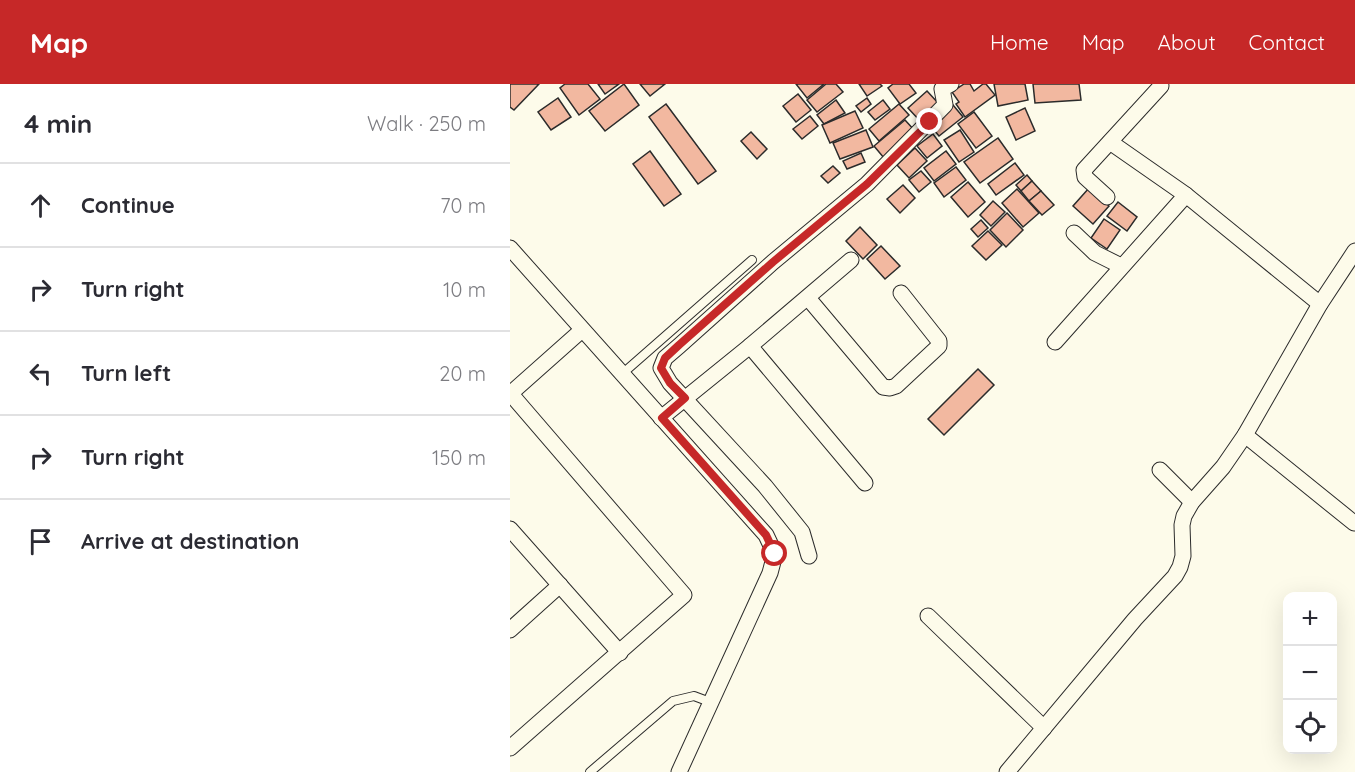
<!DOCTYPE html>
<html lang="en">
<head>
<meta charset="utf-8">
<style>
	:root { --surface:#fff; --page:#f7f7f7; --text:#2b2b33; --muted:#7c7c81; --line:#e1e1e2; --accent:#c62828 }
	body { margin:0; font-family:Quicksand,sans-serif; background:var(--page); color:var(--text) }
	.controls { position:absolute; right:18px; bottom:18px; display:grid; overflow:hidden; border-radius:12px; box-shadow:0 6px 24px #0002 }
	.controls button { width:54px; height:54px; display:grid; place-items:center; padding:0; border:0; border-bottom:2px solid var(--line); background:var(--surface); color:var(--text); font:30px sans-serif }
	.stop { position:absolute; width:18px; height:18px; margin:-14px; border:4px solid #c62828; border-radius:50%; background:#fff }
	.stop.end { background:#c62828; border-color:#fff; box-shadow:0 2px 6px #0008 }
	.list { margin:0; padding:0; list-style:none }
	h2 { display:flex; justify-content:space-between; align-items:center; height:78px; margin:0; padding:0 24px; font-size:26px }
	h2 small { font-size:20px; font-weight:400; color:var(--muted) }
	.list li { display:grid; grid-template-columns:39px 1fr auto; gap:18px; align-items:center; box-sizing:border-box; height:84px; padding:0 24px; border-top:2px solid var(--line) }
	.list b { display:block; font-size:22px; white-space:nowrap }
	.list em { font-size:20px; font-style:normal; color:var(--muted) }
	.icon { flex:none; width:33px; height:33px; fill:none; stroke:currentColor; stroke-width:2; stroke-linecap:round; stroke-linejoin:round }
	.map { position:relative; flex:none; width:845px; height:688px; overflow:hidden }
	header { display:flex; align-items:center; gap:36px; box-sizing:border-box; height:84px; padding:0 30px; background:var(--accent); color:#fff }
	header strong { font-size:28px }
	nav { display:flex; gap:33px; margin-inline-start:auto; font-size:21px }
	main { display:flex }
	aside { flex:1; background:var(--surface) }
	.map>svg:first-child { display:block }
	.building { fill:#f2b8a0; stroke:#2b2b2b; stroke-width:1.5 }
	.lines { fill:none; stroke-linecap:round; stroke-linejoin:round }
	.service-casing { stroke:#2b2b2b; stroke-width:10 }
	.minor-casing { stroke:#2b2b2b; stroke-width:17 }
	.service { stroke:#fdfbea; stroke-width:8 }
	.minor { stroke:#fdfbea; stroke-width:15 }
	.route { stroke:#c62828; stroke-width:8 }
</style>
</head>
<body>
<header>
<strong>Map</strong>
<nav><a>Home</a><a>Map</a><a>About</a><a>Contact</a></nav>
</header>
<main>
<aside>
<h2>4 min<small>Walk · 250 m</small></h2>
<ul class="list">
<li><svg class="icon" aria-label="ahead" viewBox="0 0 24 24"><path d="M12 20V5M6 11l6-6 6 6"/></svg><div><b>Continue</b></div><em>70 m</em></li>
<li><svg class="icon" aria-label="right" viewBox="0 0 24 24"><path d="M7 20v-9h11M14 6l5 5-5 5"/></svg><div><b>Turn right</b></div><em>10 m</em></li>
<li><svg class="icon" aria-label="left" viewBox="0 0 24 24"><path d="M17 20v-9H6M10 6l-5 5 5 5"/></svg><div><b>Turn left</b></div><em>20 m</em></li>
<li><svg class="icon" aria-label="right" viewBox="0 0 24 24"><path d="M7 20v-9h11M14 6l5 5-5 5"/></svg><div><b>Turn right</b></div><em>150 m</em></li>
<li><svg class="icon" aria-label="arrive" viewBox="0 0 24 24"><path d="M6 21V4h12l-3 4 3 4H6"/></svg><div><b>Arrive at destination</b></div></li>
</ul>
</aside>
<div class="map">
<svg width="845" height="688" viewBox="0 0 845 688">
	<rect width="100%" height="100%" fill="#fdfbea"/>
	<g class="building">
		<polygon points="0,0 29,0 4,26 0,23"/>
		<polygon points="55,0 78,0 90,15 69,31 50,4"/>
		<polygon points="88,0 109,0 95,10"/>
		<polygon points="114,0 129,21 95,47 79,27"/>
		<polygon points="130,0 155,0 140,12"/>
		<polygon points="286,0 314,0 297,14"/>
		<polygon points="316,0 326,0 333,8 307,28 297,16"/>
		<polygon points="349,0 370,0 372,2 357,12"/>
		<polygon points="383,0 399,0 406,9 390,20 378,4"/>
		<polygon points="454,0 460,0 464,7 473,0 476,0 485,11 455,33 446,20 449,18 442,8"/>
		<polygon points="484,0 515,0 518,16 488,22"/>
		<polygon points="523,0 569,0 571,16 525,19"/>
		<polygon points="417,7 429,20 411,38 398,24"/>
		<polygon points="288,10 301,26 286,38 273,22"/>
		<polygon points="48,14 61,33 41,46 28,28"/>
		<polygon points="357,14 361,20 351,28 346,22"/>
		<polygon points="326,16 335,29 314,40 307,31"/>
		<polygon points="373,16 380,25 365,36 358,28"/>
		<polygon points="156,20 206,87 188,100 139,33"/>
		<polygon points="389,20 399,31 369,57 359,45"/>
		<polygon points="443,21 453,33 429,52 419,40"/>
		<polygon points="515,24 525,47 506,56 496,33"/>
		<polygon points="345,27 353,44 320,59 312,41"/>
		<polygon points="464,28 482,52 466,64 448,40"/>
		<polygon points="300,32 308,42 292,55 283,45"/>
		<polygon points="395,36 405,47 374,74 364,62"/>
		<polygon points="356,46 363,63 330,75 323,59"/>
		<polygon points="450,46 464,68 449,78 434,56"/>
		<polygon points="241,48 257,65 247,75 231,57"/>
		<polygon points="423,50 432,62 417,74 407,62"/>
		<polygon points="488,54 503,75 470,99 454,78"/>
		<polygon points="405,64 417,77 399,94 387,81"/>
		<polygon points="140,67 171,110 154,122 123,80"/>
		<polygon points="436,67 446,80 424,97 414,84"/>
		<polygon points="351,69 355,78 337,85 333,77"/>
		<polygon points="505,79 514,91 486,111 478,100"/>
		<polygon points="323,82 330,89 318,99 311,92"/>
		<polygon points="446,83 456,96 434,113 424,99"/>
		<polygon points="411,87 421,98 409,108 399,96"/>
		<polygon points="517,91 522,97 511,107 506,101"/>
		<polygon points="522,97 531,107 519,117 511,107"/>
		<polygon points="458,98 475,118 458,133 441,113"/>
		<polygon points="393,101 405,114 390,129 377,115"/>
		<polygon points="579,104 599,122 583,140 563,122"/>
		<polygon points="507,105 529,129 513,143 492,119"/>
		<polygon points="531,107 544,121 532,131 519,117"/>
		<polygon points="483,117 495,128 481,142 470,131"/>
		<polygon points="608,118 627,133 617,147 597,132"/>
		<polygon points="497,129 513,146 496,163 480,146"/>
		<polygon points="594,135 610,146 597,165 581,154"/>
		<polygon points="471,136 478,144 468,153 461,145"/>
		<polygon points="350,143 367,161 353,175 336,157"/>
		<polygon points="478,147 492,161 476,176 462,162"/>
		<polygon points="371,162 390,182 375,195 357,175"/>
		<polygon points="468,285 484,301 434,351 418,335"/>
	</g>
	<g class="lines">
		<defs>
			<g id="service">
				<polyline points="112,290 242,176"/>
				<polyline points="80,688 163,617 184,612 200,618"/>
			</g>
			<g id="minor">
				<polyline points="600,58 676,111 810,220"/>
				<polyline points="597,113 575,93 574,86 651,2"/>
				<polyline points="564,149 585,169 611,182"/>
				<polyline points="0,164 256,451 265,470 260,489 169,688"/>
				<polyline points="298,214 373,303 380,304 386,302 429,262 429,257 391,209"/>
				<polyline points="545,258 676,111"/>
				<polyline points="240,262 355,399"/>
				<polyline points="0,309 174,511 0,664"/>
				<polyline points="0,310 72,246"/>
				<polyline points="151,334 240,262 341,176"/>
				<polyline points="735,351 844,439"/>
				<polyline points="650,386 682,418"/>
				<polyline points="0,445 110,569"/>
				<polyline points="299,472 292,448 255,402 160,299 151,284 155,274 169,262 263,178 357,100 435,21 432,5 441,0"/>
				<polyline points="418,532 534,644"/>
				<polyline points="0,546 50,501"/>
				<polyline points="497,688 625,535 665,492 670,483 673,472 672,441 674,432 682,418 713,383 735,351 810,220 845,167"/>
			</g>
		</defs>
		<use href="#service" class="service-casing"/>
		<use href="#minor" class="minor-casing"/>
		<use href="#service" class="service"/>
		<use href="#minor" class="minor"/>
	</g>
	<g class="lines">
		<polyline class="route" points="265,470 256,451 152,334 175,314 160,299 151,284 155,274 169,261 263,178 357,100 420,38"/>
	</g>
</svg>
<div class="controls">
<button>+</button>
<button>−</button>
<button><svg class="icon" aria-label="locate" viewBox="0 0 24 24"><circle cx="12" cy="12" r="6"/><path d="M12 2v4M12 18v4M2 12h4M18 12h4"/></svg></button>
</div>
<div class="stop" style="left:265px;top:470px"></div>
<div class="stop end" style="left:420px;top:38px"></div>
</div>
</main>
</body>
</html>
